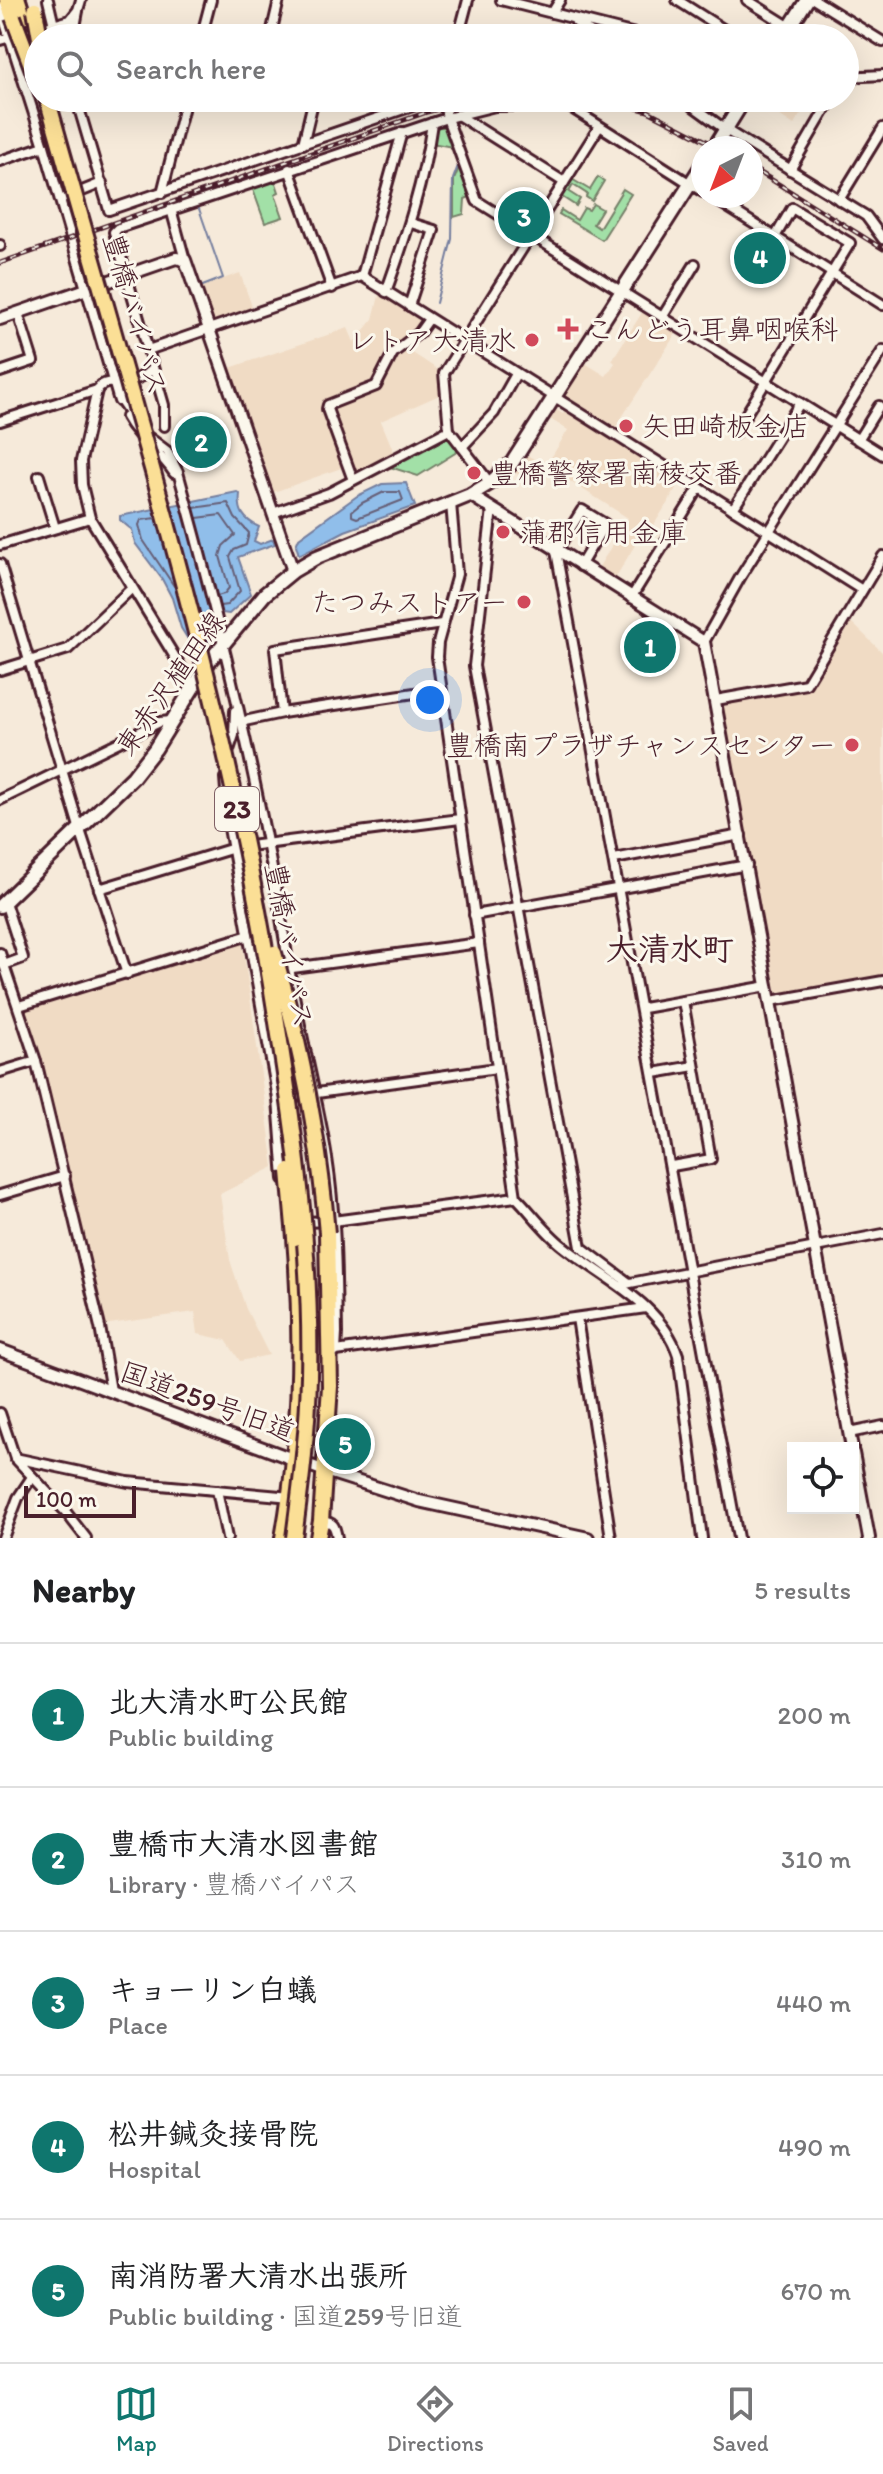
<!DOCTYPE html>
<html lang="en">
<head>
<meta charset="utf-8">
<style>
	:root { --surface:#fff; --page:#f2f2f2; --text:#202124; --muted:#757577; --line:#e0e0e0; --accent:#0f766e }
	body { margin:0; font-family:Itim,"Klee One",sans-serif; background:var(--page); color:var(--text) }
	.controls { position:absolute; right:24px; bottom:24px; display:grid; overflow:hidden; border-radius:0px; box-shadow:0 8px 32px #0002 }
	.controls button { width:72px; height:72px; display:grid; place-items:center; padding:0; border:0; border-bottom:2px solid var(--line); background:var(--surface); color:var(--text); font:40px sans-serif }
	.compass { position:absolute; left:691px; top:136px; width:72px; height:72px; border-radius:50%; background:var(--surface); box-shadow:0 8px 32px #0002; rotate:222deg }
	.scale { position:absolute; left:24px; bottom:20px; width:112px; box-sizing:border-box; padding-left:8px; border:4px solid #4a1f2b; border-top:0; font-size:22px; line-height:28px; white-space:nowrap; color:#4a1f2b; -webkit-text-stroke:6px #fbf7ec; paint-order:stroke }
	.you { position:absolute; left:430px; top:700px; width:28px; height:28px; margin:-20px; border:6px solid #fff; border-radius:50%; background:#1a73e8; box-shadow:0 0 0 12px #1a73e833 }
	.badge { display:grid; place-items:center; width:52px; height:52px; border-radius:50%; background:var(--accent); color:#fff; font-size:26px; font-weight:700 }
	.pin { position:absolute; translate:-50% -50%; border:4px solid #fff; box-shadow:0 2px 8px #0006 }
	.list { margin:0; padding:0; list-style:none }
	h2 { display:flex; justify-content:space-between; align-items:center; height:104px; margin:0; padding:0 32px; font-size:34px }
	h2 small { font-size:26px; font-weight:400; color:var(--muted) }
	.list li { display:grid; grid-template-columns:52px 1fr auto; gap:24px; align-items:center; box-sizing:border-box; height:144px; padding:0 32px; border-top:2px solid var(--line) }
	.list b { display:block; font-size:30px; white-space:nowrap }
	.list p { margin:0; font-size:26px; white-space:nowrap; color:var(--muted) }
	.list em { font-size:26px; font-style:normal; color:var(--muted) }
	.icon { flex:none; width:44px; height:44px; fill:none; stroke:currentColor; stroke-width:2; stroke-linecap:round; stroke-linejoin:round }
	.map { position:relative; flex:none; width:883px; height:1538px; overflow:hidden }
	.search { position:absolute; background:var(--surface); box-shadow:0 8px 32px #0002; left:24px; right:24px; top:24px; height:88px; display:flex; align-items:center; gap:20px; box-sizing:border-box; padding:0 28px; border-radius:44px; color:var(--muted); font-size:30px }
	.sheet { height:824px; background:var(--surface) }
	nav { display:flex; justify-content:space-around; align-items:center; box-sizing:border-box; height:112px; border-top:2px solid var(--line); background:var(--surface); font-size:22px; color:var(--muted) }
	nav a { display:grid; justify-items:center; gap:4px }
	nav .on { color:var(--accent) }
	.map>svg:first-child { display:block }
	.built { fill:#f0dbc4 }
	.green { fill:#a2e0a7; stroke:#768069; stroke-width:2 }
	.water { fill:#90beea; stroke:#747e9e; stroke-width:2 }
	.lines { fill:none; stroke-linecap:round; stroke-linejoin:round }
	.shore { stroke:#665f77; stroke-width:2 }
	.stream { stroke:#747e9e; stroke-width:2 }
	.minor-casing { stroke:#4a1f2b; stroke-width:14 }
	.tertiary-casing { stroke:#4a1f2b; stroke-width:16 }
	.secondary-casing { stroke:#4a1f2b; stroke-width:18 }
	.trunk-casing { stroke:#4a1f2b; stroke-width:20 }
	.minor { stroke:#fbf7ec; stroke-width:8 }
	.tertiary { stroke:#fbf7ec; stroke-width:10 }
	.secondary { stroke:#fbf7ec; stroke-width:12 }
	.trunk { stroke:#fbdf96; stroke-width:14 }
	.rail-casing { stroke:#4a1f2b; stroke-width:5 }
	.rail { stroke:#fbf7ec; stroke-width:2; stroke-dasharray:6; stroke-linecap:butt }
	.trunk-bridge-casing { stroke:#4a1f2b; stroke-width:20; stroke-linecap:butt }
	.trunk-bridge { stroke:#fbdf96; stroke-width:14 }
	.poi-dot { fill:#d1495b; stroke:#fbf7ec; stroke-width:3 }
	.labels { text-anchor:middle; stroke-width:6; stroke-linejoin:round; paint-order:stroke }
	.shield { fill:#fbf7ec; stroke:#7f6065; stroke-width:2 }
	.shield-label { font-size:26px; font-weight:bold; fill:#4a1f2b }
	.street-label { font-size:28px; fill:#4a1f2b; stroke:#fbf7ec }
	.poi-label { font-size:28px; fill:#4a1f2b; stroke:#fbf7ec; text-anchor:start }
	.quarter-label { font-size:32px; font-weight:bold; fill:#4a1f2b; stroke:#fbf7ec }
</style>
</head>
<body>
<div class="map">
<svg width="883" height="1538" viewBox="0 0 883 1538">
	<rect width="100%" height="100%" fill="#f6eada"/>
	<filter id="ink" filterUnits="userSpaceOnUse"><feTurbulence type="fractalNoise" baseFrequency=".0125" numOctaves="2"/><feDisplacementMap in="SourceGraphic" scale="16" xChannelSelector="R" yChannelSelector="G"/><feConvolveMatrix kernelMatrix="1 2 1 2 8 2 1 2 1" color-interpolation-filters="sRGB"/></filter>
	<g filter="url(#ink)">
		<g class="built">
			<polygon points="753,98 792,98 790,107 803,110 794,125"/>
			<polygon points="240,273 254,312 214,326 200,287"/>
			<polygon points="380,292 424,320 419,329 390,351 374,383 323,402 322,406 344,467 271,493 227,369 348,328 354,342 373,319"/>
			<polygon points="645,308 679,329 613,431 563,399 585,363 606,376 615,363 612,360"/>
			<polygon points="405,348 443,373 444,393 381,421 395,455 357,473 353,470 332,406 381,388 399,352"/>
			<polygon points="567,407 682,480 650,531 645,528 613,582 596,572 628,518 546,466 534,484 514,472 527,455 546,466 568,430 550,419 555,409 563,414"/>
			<polygon points="849,620 883,653 883,975 777,995 721,704 806,690"/>
			<polygon points="242,941 274,1167 220,1194 230,1260 246,1309 269,1355 240,1361 226,1340 198,1334 195,1312 102,1325 23,1011"/>
		</g>
		<g class="green">
			<polygon points="438,126 448,128 452,147 432,143"/>
			<polygon points="460,165 472,196 465,199 464,214 454,217 454,180"/>
			<polygon points="274,177 279,192 275,194 283,217 265,223 251,184"/>
			<polygon points="598,177 604,181 592,201 586,197 587,194 573,185 569,192 580,199 576,206 559,195 570,178 590,190"/>
			<polygon points="623,189 631,194 602,240 559,214 561,210 577,220 584,208 589,210 593,204 602,209 593,224 599,228"/>
			<polygon points="447,434 460,450 418,476 390,467 396,460"/>
		</g>
		<g class="water">
			<polygon points="406,483 415,506 345,531 299,555 296,545 299,538 357,496 382,484"/>
			<path d="M237 492 240 494C238 511 243 519 259 527L254 541 260 544 273 539 275 544 238 557 251 594 229 614 222 613 211 623 214 634 202 648 194 649 181 628 172 598 162 579 135 543 132 530 120 520V516Z"/>
		</g>
		<g class="lines">
			<g class="shore">
				<polygon points="384,492 400,492 403,500 357,518 352,516 352,511 362,503"/>
				<polyline points="194,508 228,503 235,518 249,533 246,545 234,550 230,557 240,591 227,605 220,606"/>
				<polyline points="156,518 141,520 139,525 143,540 174,586"/>
				<polyline points="197,518 221,515 235,535 223,546 220,556 229,588 224,594 217,596"/>
			</g>
			<g class="stream">
				<polyline points="197,203 223,278 200,287 214,325"/>
				<polyline points="436,303 452,239 453,179 459,163"/>
				<polyline points="587,1414 590,1434"/>
				<polyline points="592,1444 598,1490"/>
				<polyline points="599,1497 605,1533"/>
			</g>
			<defs>
				<g id="minor">
					<polyline points="48,0 57,38"/>
					<polyline points="501,0 651,38"/>
					<polyline points="677,0 729,33 728,38"/>
					<polyline points="747,0 790,27"/>
					<polyline points="815,0 883,42"/>
					<polyline points="0,7 44,146 119,401"/>
					<polyline points="552,13 560,0"/>
					<polyline points="576,22 598,38"/>
					<polyline points="73,38 78,11"/>
					<polyline points="201,38 211,0"/>
					<polyline points="270,38 279,0"/>
					<polyline points="458,38 468,0"/>
					<polyline points="0,40 70,20 78,10 81,0"/>
					<polyline points="845,77 883,75"/>
					<polyline points="76,98 109,210 436,98"/>
					<polyline points="443,98 447,118 477,201 883,455"/>
					<polyline points="682,98 726,130 866,216 883,239"/>
					<polyline points="458,115 564,182"/>
					<polyline points="303,144 314,98"/>
					<polyline points="0,161 44,146"/>
					<polyline points="289,169 332,288"/>
					<polyline points="790,170 832,98"/>
					<polyline points="162,193 186,98"/>
					<polyline points="710,196 883,305"/>
					<polyline points="60,200 102,183"/>
					<polyline points="839,200 883,128"/>
					<polyline points="171,209 185,260"/>
					<polyline points="0,245 0,246"/>
					<polyline points="362,276 402,132"/>
					<path d="M386 292C406 236 424 182 432 123"/>
					<polyline points="409,306 434,230 411,223"/>
					<polyline points="663,316 695,264"/>
					<polyline points="148,350 362,276 862,590"/>
					<polyline points="0,372 33,361 18,313"/>
					<polyline points="97,390 81,461 82,485 90,518 192,685"/>
					<polyline points="118,397 135,422"/>
					<path d="M126 417C138 440 161 452 174 473"/>
					<path d="M0 421 97 390C103 381 112 381 121 386L145 375 152 369"/>
					<polyline points="164,426 164,405 114,232 118,228 447,118 495,106 567,105 703,192"/>
					<path d="M143 433 167 451 178 472C223 634 263 800 289 967 299 1031 317 1094 327 1158 336 1215 336 1275 337 1333L336 1351 331 1357"/>
					<polyline points="734,434 850,243 792,208 775,237"/>
					<polyline points="858,440 879,406"/>
					<polyline points="462,447 494,413 516,374"/>
					<polyline points="39,476 55,528"/>
					<polyline points="353,480 327,409 328,405 376,386 393,353 419,333 429,319"/>
					<polyline points="490,483 449,430 444,373 599,127"/>
					<path d="M451 503 457 574 438 643 437 657 516 1197C532 1213 545 1232 563 1246 603 1278 661 1303 678 1355L702 1538"/>
					<polyline points="492,509 474,666 581,1247 629,1283"/>
					<polyline points="733,509 800,403"/>
					<polyline points="273,513 329,493 449,430"/>
					<polyline points="0,545 90,518"/>
					<polyline points="0,564 80,830 127,974"/>
					<polyline points="580,566 605,524 582,510 556,551 738,1538"/>
					<polyline points="631,598 699,488"/>
					<polyline points="704,642 741,576 883,350"/>
					<polyline points="0,670 68,649 132,588"/>
					<polyline points="716,700 806,684 883,556"/>
					<polyline points="282,713 275,649 442,624"/>
					<polyline points="240,722 282,713 441,689"/>
					<polyline points="227,756 234,735 235,711"/>
					<polyline points="225,778 229,828 278,1099 284,1179"/>
					<polyline points="0,800 160,722 172,721"/>
					<polyline points="614,859 741,835"/>
					<polyline points="99,889 234,848 460,819"/>
					<polyline points="474,915 747,865"/>
					<polyline points="0,953 36,1061 100,1327 111,1391"/>
					<polyline points="4,965 23,958 5,902"/>
					<polyline points="285,969 479,943"/>
					<polyline points="771,1001 883,981"/>
					<polyline points="19,1006 249,935"/>
					<polyline points="643,1008 768,986"/>
					<polyline points="0,1072 36,1061"/>
					<polyline points="654,1073 694,1066"/>
					<polyline points="288,1097 497,1068"/>
					<polyline points="672,1166 711,1159 683,1001"/>
					<polyline points="0,1195 65,1176"/>
					<polyline points="302,1222 333,1221 516,1197"/>
					<polyline points="625,1284 883,1234"/>
					<polyline points="577,1318 611,1538"/>
					<polyline points="336,1351 646,1308"/>
					<polyline points="0,1413 15,1458 65,1511 86,1538"/>
					<polyline points="849,1433 883,1426"/>
					<polyline points="15,1458 128,1482 291,1497"/>
					<polyline points="217,1490 227,1538"/>
					<path d="M321 1521C334 1522 335 1526 337 1538"/>
					<polyline points="3,1538 18,1498 32,1477"/>
				</g>
				<g id="tertiary">
					<polyline points="0,319 176,258 185,260 293,571"/>
					<polyline points="470,495 704,642 852,1448"/>
					<polyline points="0,1350 325,1471 419,1501 588,1538"/>
					<polyline points="853,1453 869,1538"/>
				</g>
				<g id="secondary">
					<polyline points="783,38 807,0"/>
					<polyline points="714,148 745,98"/>
					<polyline points="0,906 133,777 155,749 210,660 265,594 293,571 317,557 470,495 490,483 512,463 703,164"/>
				</g>
				<g id="trunk">
					<polyline points="7,0 13,17"/>
					<polyline points="18,0 23,16"/>
					<path d="M283 1538C301 1439 303 1338 295 1238"/>
					<polyline points="318,1538 321,1521 330,1386 327,1233"/>
				</g>
			</defs>
			<use href="#minor" class="minor-casing"/>
			<use href="#tertiary" class="tertiary-casing"/>
			<use href="#secondary" class="secondary-casing"/>
			<use href="#trunk" class="trunk-casing"/>
			<use href="#minor" class="minor"/>
			<use href="#tertiary" class="tertiary"/>
			<use href="#secondary" class="secondary"/>
			<use href="#trunk" class="trunk"/>
			<defs>
				<g id="rail">
					<polyline points="601,98 648,111 720,148"/>
					<polyline points="751,167 883,249"/>
					<polyline points="0,263 427,112 480,98"/>
				</g>
			</defs>
			<use href="#rail" class="rail-casing"/>
			<use href="#rail" class="rail"/>
			<defs>
				<g id="trunk-bridge">
					<polyline points="35,10 40,38"/>
					<polyline points="13,17 38,83"/>
					<path d="M47 98C132 402 228 703 276 1016 295 1135 312 1255 309 1376 308 1430 301 1484 294 1538"/>
					<path d="M274 953C301 1045 319 1137 327 1233"/>
					<polyline points="289,1171 295,1238"/>
				</g>
			</defs>
			<use href="#trunk-bridge" class="trunk-bridge-casing"/>
			<use href="#trunk-bridge" class="trunk-bridge"/>
		</g>
	</g>
	<g class="poi-dot">
		<path d="M564 317h8v8h8v8h-8v8h-8v-8h-8v-8h8z"/>
		<circle cx="532" cy="340" r="8"/>
		<circle cx="626" cy="426" r="8"/>
		<circle cx="474" cy="473" r="8"/>
		<circle cx="503" cy="532" r="8"/>
		<circle cx="524" cy="602" r="8"/>
		<circle cx="852" cy="745" r="8"/>
	</g>
	<g class="labels">
		<rect class="shield" x="215" y="787" width="44" height="44" rx="6"/>
		<g class="shield-label">
			<text x="237" y="818">23</text>
		</g>
		<g class="street-label">
			<text transform="translate(136 314) rotate(74)" y="10">豊橋バイパス</text>
			<text transform="translate(170 683) rotate(-55)" y="10">東赤沢植田線</text>
			<text transform="translate(290 945) rotate(80)" y="10">豊橋バイパス</text>
			<text transform="translate(208 1401) rotate(20)" y="10">国道259号旧道</text>
		</g>
		<g class="poi-label">
			<text x="586" y="339">こんどう耳鼻咽喉科</text>
			<text x="516" y="350" text-anchor="end">レトア大清水</text>
			<text x="642" y="436">矢田崎板金店</text>
			<text x="490" y="483">豊橋警察署南稜交番</text>
			<text x="519" y="542">蒲郡信用金庫</text>
			<text x="508" y="612" text-anchor="end">たつみストアー</text>
			<text x="836" y="755" text-anchor="end">豊橋南プラザチャンスセンター</text>
		</g>
		<g class="quarter-label">
			<text x="670" y="960">大清水町</text>
		</g>
	</g>
</svg>
<div class="controls">
<button><svg class="icon" aria-label="locate" viewBox="0 0 24 24"><circle cx="12" cy="12" r="6"/><path d="M12 2v4M12 18v4M2 12h4M18 12h4"/></svg></button>
</div>
<svg class="compass" viewBox="-18 -18 36 36"><path d="M0-13l5 13h-10z" fill="#e53935"/><path d="M0 13l5-13h-10z" fill="#757577"/></svg>
<div class="scale">100 m</div>
<div class="you"></div>
<div class="pin badge" style="left:650px;top:647px">1</div>
<div class="pin badge" style="left:201px;top:442px">2</div>
<div class="pin badge" style="left:524px;top:217px">3</div>
<div class="pin badge" style="left:760px;top:258px">4</div>
<div class="pin badge" style="left:345px;top:1444px">5</div>
<div class="search"><svg class="icon" aria-label="search" viewBox="0 0 24 24"><circle cx="10" cy="10" r="6"/><path d="M15 15l6 6"/></svg>Search here</div>
</div>
<section class="sheet">
<h2>Nearby<small>5 results</small></h2>
<ul class="list">
<li><span class="badge">1</span><div><b>北大清水町公民館</b><p>Public building</p></div><em>200 m</em></li>
<li><span class="badge">2</span><div><b>豊橋市大清水図書館</b><p>Library · 豊橋バイパス</p></div><em>310 m</em></li>
<li><span class="badge">3</span><div><b>キョーリン白蟻</b><p>Place</p></div><em>440 m</em></li>
<li><span class="badge">4</span><div><b>松井鍼灸接骨院</b><p>Hospital</p></div><em>490 m</em></li>
<li><span class="badge">5</span><div><b>南消防署大清水出張所</b><p>Public building · 国道259号旧道</p></div><em>670 m</em></li>
</ul>
</section>
<nav>
<a class="on"><svg class="icon" aria-label="map" viewBox="0 0 24 24"><path d="M3 6l6-2 6 2 6-2v14l-6 2-6-2-6 2zM9 4v14M15 6v14"/></svg>Map</a>
<a><svg class="icon" aria-label="directions" viewBox="0 0 24 24"><path d="M12 3l9 9-9 9-9-9zM9 14v-3h6M13 9l2 2-2 2"/></svg>Directions</a>
<a><svg class="icon" aria-label="saved" viewBox="0 0 24 24"><path d="M7 4h10v16l-5-4-5 4z"/></svg>Saved</a>
</nav>
</body>
</html>
